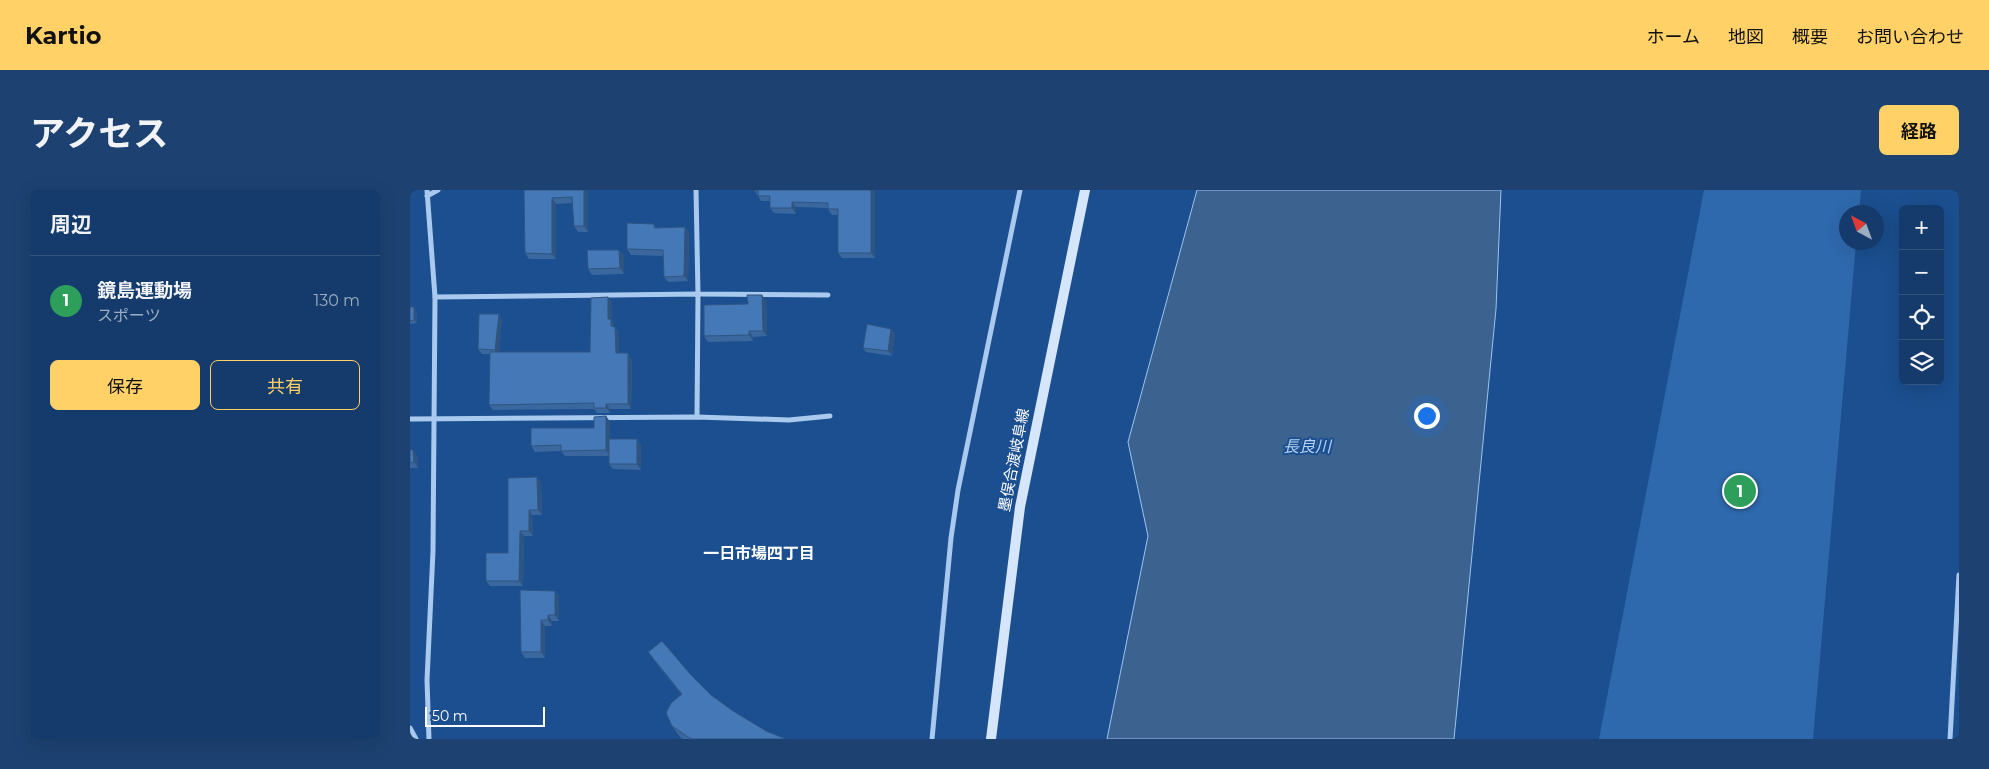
<!DOCTYPE html>
<html lang="ja">
<head>
<meta charset="utf-8">
<style>
	:root { --surface:#143b6b; --page:#1d4271; --text:#f1f3f6; --muted:#9dadc1; --line:#33557e; --accent:#ffd166 }
	body { margin:0; font-family:Montserrat,"Noto Sans JP",sans-serif; background:var(--page); color:var(--text) }
	.controls { position:absolute; right:15px; top:15px; display:grid; overflow:hidden; border-radius:8px; box-shadow:0 5px 20px #0002 }
	.controls button { width:45px; height:45px; display:grid; place-items:center; padding:0; border:0; border-bottom:1px solid var(--line); background:var(--surface); color:var(--text); font:25px sans-serif }
	.compass { position:absolute; left:1429px; top:15px; width:45px; height:45px; border-radius:50%; background:var(--surface); box-shadow:0 5px 20px #0002; rotate:319deg }
	.scale { position:absolute; left:15px; bottom:12px; width:120px; box-sizing:border-box; padding-left:5px; border:2px solid #fff; border-top:0; font-size:14px; line-height:18px; white-space:nowrap; color:#fff; -webkit-text-stroke:4px #1b4f8f; paint-order:stroke }
	.you { position:absolute; left:1016px; top:225px; width:18px; height:18px; margin:-12px; border:4px solid #fff; border-radius:50%; background:#1a73e8; box-shadow:0 0 0 8px #1a73e833 }
	.badge { display:grid; place-items:center; width:32px; height:32px; border-radius:50%; background:var(--accent); color:#fff; font-size:16px; font-weight:700 }
	.pin { position:absolute; translate:-50% -50%; border:2px solid #fff; box-shadow:0 1px 5px #0006 }
	.list { margin:0; padding:0; list-style:none }
	h2 { display:flex; justify-content:space-between; align-items:center; height:65px; margin:0; padding:0 20px; font-size:21px }
	h2 small { font-size:16px; font-weight:400; color:var(--muted) }
	.list li { display:grid; grid-template-columns:32px 1fr auto; gap:15px; align-items:center; box-sizing:border-box; height:90px; padding:0 20px; border-top:1px solid var(--line) }
	.list b { display:block; font-size:19px; white-space:nowrap }
	.list p { margin:0; font-size:16px; white-space:nowrap; color:var(--muted) }
	.list em { font-size:16px; font-style:normal; color:var(--muted) }
	.actions { display:flex; gap:10px; padding:15px 20px }
	.actions a { flex:1; padding:11px 0; border:1px solid var(--accent); border-radius:8px; text-align:center; font-size:18px; color:var(--accent) }
	.actions .main { background:var(--accent); color:#111 }
	.icon { flex:none; width:28px; height:28px; fill:none; stroke:currentColor; stroke-width:2; stroke-linecap:round; stroke-linejoin:round }
	.map { position:relative; flex:none; width:1549px; height:549px; overflow:hidden; border-radius:8px }
	header { display:flex; align-items:center; gap:30px; box-sizing:border-box; height:70px; padding:0 25px; background:var(--accent); color:#111 }
	header strong { font-size:24px }
	nav { display:flex; gap:28px; margin-inline-start:auto; font-size:18px }
	.intro { display:flex; align-items:center; justify-content:space-between; box-sizing:border-box; height:120px; padding:0 30px }
	h1 { margin:0; font-size:35px }
	.button { padding:12px 22px; border-radius:8px; background:var(--accent); color:#111; font-size:18px; font-weight:700 }
	main { display:flex; gap:30px; padding:0 30px }
	aside { flex:1; background:var(--surface); border-radius:8px; box-shadow:0 5px 20px #0002 }
	.map>svg:first-child { display:block }
	.green { fill:#2e69ad }
	.water { fill:#3c6290; stroke:#9cc4f0 }
	.lines { fill:none; stroke-linecap:round; stroke-linejoin:round }
	.street { stroke:#a9c9ee; stroke-width:5 }
	.secondary { stroke:#d6e6fa; stroke-width:10 }
	.wall { fill:#3a679d }
	.shaded-wall { fill:#305480 }
	.building { fill:#4478b7; stroke:#305480 }
	.labels { text-anchor:middle; stroke-width:4; stroke-linejoin:round; paint-order:stroke }
	.street-label { font-size:15px; fill:#fff; stroke:#1b4f8f }
	.water-label { font-size:16px; font-style:italic; fill:#b5d3f5; stroke:#1b4f8f }
	.neighbourhood-label { font-size:16px; font-weight:bold; fill:#fff; stroke:#1b4f8f }
</style>
</head>
<body>
<header>
<strong>Kartio</strong>
<nav><a>ホーム</a><a>地図</a><a>概要</a><a>お問い合わせ</a></nav>
</header>
<div class="intro"><h1>アクセス</h1><a class="button">経路</a></div>
<main>
<aside>
<h2>周辺<small></small></h2>
<ul class="list">
<li><span class="badge" style="background:#2e9e5b">1</span><div><b>鏡島運動場</b><p>スポーツ</p></div><em>130 m</em></li>
</ul>
<div class="actions"><a class="main">保存</a><a>共有</a></div>
</aside>
<div class="map">
<svg width="1549" height="549" viewBox="0 0 1549 549">
	<rect width="100%" height="100%" fill="#1b4f8f"/>
	<polygon class="green" points="1294,0 1451,0 1449,22 1436,22 1436,52 1446,53 1403,549 1189,549"/>
	<polygon class="water" points="787,0 1091,0 1086,119 1044,549 697,549 738,346 718,252"/>
	<g class="lines">
		<g class="street">
			<polyline points="17,0 25,107 23,361 17,490 19,549"/>
			<polyline points="286,0 288,104 418,105"/>
			<polyline points="17,6 28,0"/>
			<polyline points="25,107 288,104 287,227"/>
			<polyline points="0,229 287,227 379,230 420,226"/>
			<polyline points="0,538 6,549"/>
			<polyline points="522,549 541,348 548,300 610,0"/>
			<polyline points="1540,549 1549,385"/>
		</g>
		<polyline class="secondary" points="581,549 610,317 675,0"/>
	</g>
	<g class="wall">
		<polygon points="114,0 178,0 178,42 168,42 164,36 162,13 146,14 146,69 119,69 115,63"/>
		<polygon points="344,0 465,0 465,68 432,68 428,63 428,25 422,25 418,19 418,18 386,17 386,24 364,23 360,18 360,11 351,11"/>
		<polygon points="244,34 246,38 275,37 279,43 278,91 258,92 254,87 253,66 221,65 217,59"/>
		<polygon points="214,65 214,84 182,85 178,79"/>
		<polygon points="352,105 356,111 357,146 343,147 343,151 298,152 294,146"/>
		<polygon points="198,107 202,113 202,130 204,134 204,137 209,142 209,163 222,169 221,219 200,219 200,223 187,223 184,219 83,220 79,215 80,164 72,164 68,159 92,129 89,162 180,162"/>
		<polygon points="0,117 6,120 7,133 0,134"/>
		<polygon points="481,139 485,144 482,166 456,162 453,158"/>
		<polygon points="196,226 200,232 200,249 227,249 231,255 231,280 203,279 199,274 199,266 155,266 151,261 125,262 121,256 184,238"/>
		<polygon points="0,260 7,265 8,278 0,278"/>
		<polygon points="131,292 132,325 122,325 123,346 114,346 113,396 80,396 76,391 98,363"/>
		<polygon points="145,401 149,406 149,431 142,431 142,436 135,436 135,468 115,468 111,462"/>
		<polygon points="238,462 281,485 301,505 323,521 356,541 376,549 273,549 270,547 262,536 271,504 246,473"/>
	</g>
	<g class="shaded-wall">
		<polygon points="174,0 178,0 178,42 174,36"/>
		<polygon points="461,0 465,0 465,68 461,63"/>
		<polygon points="142,8 146,14 146,69 142,64"/>
		<polygon points="382,12 386,17 386,24 382,18"/>
		<polygon points="275,37 279,43 278,91 274,86"/>
		<polygon points="209,60 214,65 214,84 210,78"/>
		<polygon points="352,105 356,111 357,146 353,141"/>
		<polygon points="198,107 202,113 202,130 204,134 204,142 201,136 198,129"/>
		<polygon points="4,117 6,120 7,133 4,130"/>
		<polygon points="89,124 92,129 89,165 85,160"/>
		<polygon points="205,137 209,142 209,169 206,163"/>
		<polygon points="481,139 485,144 482,166 478,161"/>
		<polygon points="339,141 343,147 343,151 339,145"/>
		<polygon points="218,163 222,169 221,219 218,214"/>
		<polygon points="196,214 200,219 200,223 196,218"/>
		<polygon points="196,226 200,232 200,266 196,260"/>
		<polygon points="227,249 231,255 231,280 227,274"/>
		<polygon points="3,260 7,265 8,278 4,272"/>
		<polygon points="127,287 131,292 132,325 128,320"/>
		<polygon points="119,320 122,325 123,346 119,341"/>
		<polygon points="110,341 114,346 113,396 109,391"/>
		<polygon points="145,401 149,406 149,431 145,425"/>
		<polygon points="138,425 142,431 142,436 138,430"/>
		<polygon points="131,430 135,436 135,468 131,462"/>
	</g>
	<g class="building">
		<polygon points="114,0 174,0 174,36 164,36 162,7 142,8 142,64 115,63"/>
		<polygon points="344,0 461,0 461,63 428,63 428,19 418,19 418,13 382,12 382,18 360,18 360,6 348,6 348,1 344,1"/>
		<polygon points="217,33 244,34 244,38 275,37 274,86 254,87 253,60 217,59"/>
		<polygon points="177,60 209,60 210,78 178,79"/>
		<polygon points="337,105 352,105 353,141 339,141 339,145 294,146 294,115 338,114"/>
		<polygon points="198,107 198,129 201,129 201,136 205,137 206,163 218,163 218,214 196,214 196,218 184,218 184,213 79,215 80,162 180,162 181,108"/>
		<polygon points="0,117 4,117 4,130 0,131"/>
		<polygon points="69,124 89,124 85,160 68,159"/>
		<polygon points="457,134 481,139 478,161 453,158"/>
		<polygon points="196,226 196,260 151,261 151,255 121,256 121,238 184,238 184,227"/>
		<rect x="199" y="249" width="28" height="25"/>
		<polygon points="0,260 3,260 4,272 0,273"/>
		<polygon points="127,287 128,320 119,320 119,341 110,341 109,391 76,391 76,363 98,363 98,288"/>
		<polygon points="110,400 145,401 145,425 138,425 138,430 131,430 131,462 111,462"/>
		<polygon points="252,451 281,485 301,505 323,521 356,541 376,549 281,549 262,536 256,523 261,513 272,504 238,462"/>
	</g>
	<g class="labels">
		<g class="street-label">
			<text transform="translate(604 270) rotate(-79)" y="5">墨俣合渡岐阜線</text>
		</g>
		<g class="water-label">
			<text x="897" y="262">長良川</text>
		</g>
		<g class="neighbourhood-label">
			<text x="349" y="369">一日市場四丁目</text>
		</g>
	</g>
</svg>
<div class="controls">
<button>+</button>
<button>−</button>
<button><svg class="icon" aria-label="locate" viewBox="0 0 24 24"><circle cx="12" cy="12" r="6"/><path d="M12 2v4M12 18v4M2 12h4M18 12h4"/></svg></button>
<button><svg class="icon" aria-label="layers" viewBox="0 0 24 24"><path d="M12 4l9 5-9 5-9-5zM3 14l9 5 9-5"/></svg></button>
</div>
<svg class="compass" viewBox="-18 -18 36 36"><path d="M0-13l5 13h-10z" fill="#e53935"/><path d="M0 13l5-13h-10z" fill="#9dadc1"/></svg>
<div class="scale">50 m</div>
<div class="you"></div>
<div class="pin badge" style="left:1330px;top:301px;background:#2e9e5b">1</div>
</div>
</main>
</body>
</html>
